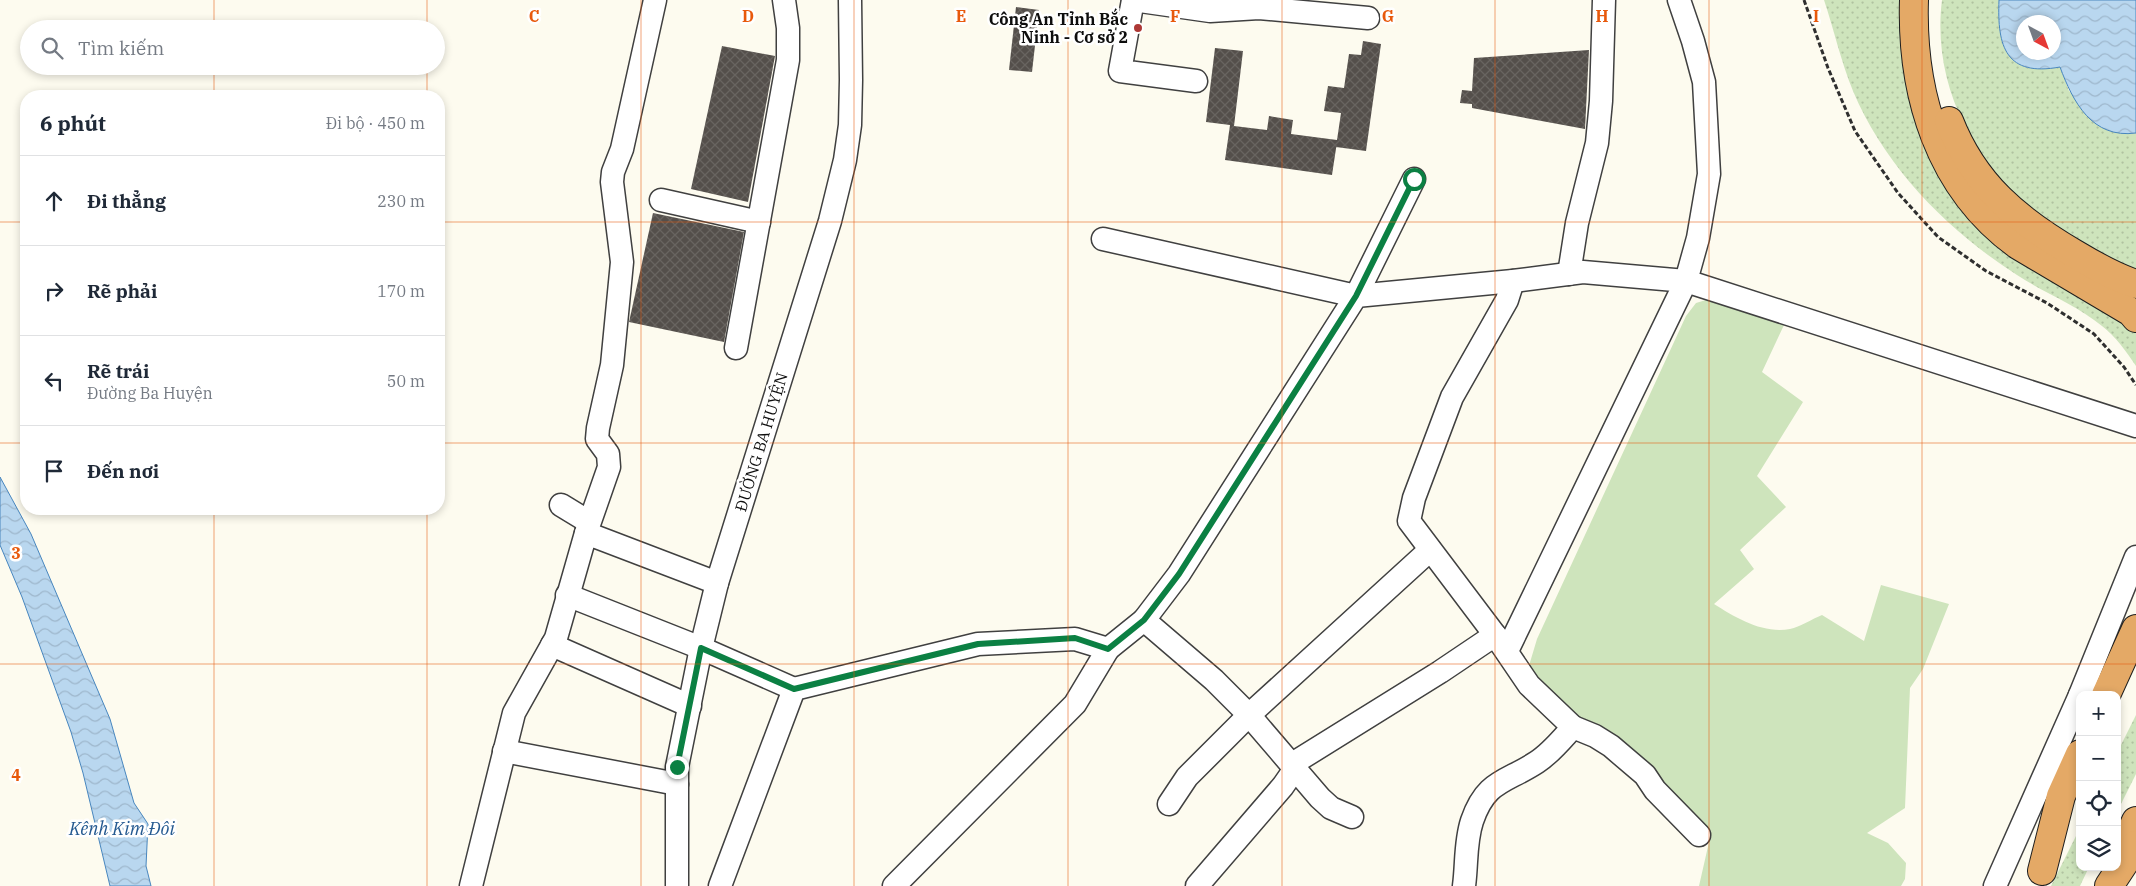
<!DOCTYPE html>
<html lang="vi">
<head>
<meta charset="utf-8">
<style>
	:root { --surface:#fff; --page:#f6f6f7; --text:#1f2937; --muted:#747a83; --line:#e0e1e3 }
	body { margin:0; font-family:"IBM Plex Serif",serif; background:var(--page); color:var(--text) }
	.controls { position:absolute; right:15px; bottom:15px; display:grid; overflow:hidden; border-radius:10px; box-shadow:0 2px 8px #0003 }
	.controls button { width:45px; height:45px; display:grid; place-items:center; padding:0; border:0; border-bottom:1px solid var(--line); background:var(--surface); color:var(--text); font:25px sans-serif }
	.compass { position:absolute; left:2016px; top:15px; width:45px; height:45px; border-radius:50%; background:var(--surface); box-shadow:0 2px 8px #0003; rotate:139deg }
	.stop { position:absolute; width:15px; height:15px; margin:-11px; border:4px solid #0b8043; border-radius:50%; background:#fff }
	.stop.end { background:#0b8043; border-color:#fff; box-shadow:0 1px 5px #0008 }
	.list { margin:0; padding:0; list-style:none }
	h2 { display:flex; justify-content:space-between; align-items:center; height:65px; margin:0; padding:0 20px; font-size:21px }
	h2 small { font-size:16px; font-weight:400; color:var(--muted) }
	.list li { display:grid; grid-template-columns:32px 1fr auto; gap:15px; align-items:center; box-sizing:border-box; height:90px; padding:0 20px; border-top:1px solid var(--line) }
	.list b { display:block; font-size:19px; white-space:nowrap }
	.list p { margin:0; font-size:16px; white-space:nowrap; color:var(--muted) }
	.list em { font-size:16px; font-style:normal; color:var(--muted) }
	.icon { flex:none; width:28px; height:28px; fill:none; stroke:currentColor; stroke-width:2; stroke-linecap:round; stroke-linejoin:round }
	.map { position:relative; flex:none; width:2136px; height:886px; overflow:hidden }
	.search { position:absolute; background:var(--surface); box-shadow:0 2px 8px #0003; left:20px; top:20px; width:425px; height:55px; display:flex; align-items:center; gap:12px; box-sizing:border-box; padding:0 18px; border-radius:28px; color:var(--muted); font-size:19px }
	.panel { position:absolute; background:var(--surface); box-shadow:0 2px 8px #0003; left:20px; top:90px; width:425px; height:425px; border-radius:20px }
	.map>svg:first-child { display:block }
	.grass { fill:url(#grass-dots) }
	.garden { fill:#cee4bc }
	.water { fill:url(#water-waves); stroke:#4886be; fill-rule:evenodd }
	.building { fill:url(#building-cross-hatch) }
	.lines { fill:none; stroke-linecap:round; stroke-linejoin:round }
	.minor-casing { stroke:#404040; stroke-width:25 }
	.highway-casing { stroke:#1e1e1e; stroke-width:30 }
	.path { stroke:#2f2f2f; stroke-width:3; stroke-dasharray:5 2.5; stroke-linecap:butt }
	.minor { stroke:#fff; stroke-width:22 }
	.highway { stroke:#e4a966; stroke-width:28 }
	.route { stroke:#0b8043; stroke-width:6 }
	.grid { fill:none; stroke:#e8590c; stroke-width:1; stroke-opacity:0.55 }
	.poi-dot { fill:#ad3835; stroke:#fff; stroke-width:2 }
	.labels { text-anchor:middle; stroke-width:5; stroke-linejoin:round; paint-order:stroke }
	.poi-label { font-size:16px; font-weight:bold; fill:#0d0d0d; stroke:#fff; text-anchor:end }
	.street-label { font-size:16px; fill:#0d0d0d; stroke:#fff }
	.water-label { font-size:18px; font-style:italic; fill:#245990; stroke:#fff }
	.grid-label { font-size:16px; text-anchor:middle; font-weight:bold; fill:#e8590c; stroke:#fff; stroke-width:5; stroke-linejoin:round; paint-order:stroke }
</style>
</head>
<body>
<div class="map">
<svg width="2136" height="886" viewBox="0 0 2136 886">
	<defs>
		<pattern id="grass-dots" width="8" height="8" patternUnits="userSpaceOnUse" patternTransform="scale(1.25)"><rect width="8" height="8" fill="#cee4bc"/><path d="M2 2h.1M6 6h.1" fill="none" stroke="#b0c2a0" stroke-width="1.8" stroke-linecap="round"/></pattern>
		<pattern id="water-waves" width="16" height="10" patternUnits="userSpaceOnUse" patternTransform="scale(1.25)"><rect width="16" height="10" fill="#b9d7ef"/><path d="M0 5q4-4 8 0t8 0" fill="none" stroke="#9eb7cc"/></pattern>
		<pattern id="building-cross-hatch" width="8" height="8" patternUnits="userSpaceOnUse" patternTransform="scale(1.25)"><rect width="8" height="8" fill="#544f4b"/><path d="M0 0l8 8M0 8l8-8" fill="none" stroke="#686460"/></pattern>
	</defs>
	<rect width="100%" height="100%" fill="#fdfbef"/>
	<g class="grass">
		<path d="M1824 0H1906L1909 93 2136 325V366C2126 351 2116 337 2102 326 2077 305 2044 293 2017 275 1948 231 1885 167 1853 91 1841 62 1834 30 1824 0Z"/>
		<path d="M1942 0H1999C1997 45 2007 79 2060 66L2069 91 2125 134 2136 133V273C2128 271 2118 269 2111 265 2095 257 2081 245 2066 235 2053 226 2037 218 2026 207 1969 153 1932 80 1942 0Z"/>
		<polygon points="2136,715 2136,774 2117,812 2117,753"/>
		<polygon points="2080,828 2080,867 2089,867 2080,886 2051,886"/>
	</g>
	<path class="garden" d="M1706 300 1784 325 1762 372 1803 402 1757 476 1786 507 1740 550 1754 569 1714 604C1736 618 1763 634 1790 629 1800 627 1812 619 1822 615L1864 641 1881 585 1949 604 1923 669 1910 688 1905 808 1867 833 1888 843 1906 863 1905 879 1901 886H1699L1709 842 1684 811 1576 721 1528 669 1537 639 1686 316 1696 303Z"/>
	<g class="water">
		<path d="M1999 0H2136V133C2092 139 2073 102 2060 67 2006 77 1997 47 1999 0ZM2024 22H2054V52H2024Z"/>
		<polygon points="0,477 31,534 110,719 134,803 148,824 146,866 151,886 110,886 83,773 71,732 22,597 0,545"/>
	</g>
	<g class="building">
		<polygon points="1016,7 1039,10 1032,72 1009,70"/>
		<polygon points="1363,41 1381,44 1366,151 1336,147 1337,142 1332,175 1225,160 1230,125 1206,122 1215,48 1243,51 1234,126 1267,130 1269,116 1293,120 1291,134 1337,140 1341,113 1324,111 1328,86 1344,88 1349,54 1361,55"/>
		<polygon points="722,46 775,56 748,202 691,189"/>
		<polygon points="1589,50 1585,129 1472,108 1472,104 1460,103 1462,90 1472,91 1474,58"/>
		<polygon points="653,213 744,232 724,342 629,322"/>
	</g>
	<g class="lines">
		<defs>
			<g id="minor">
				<polyline points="1133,0 1210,11 1259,8 1368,18"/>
				<polyline points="1133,0 1120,71 1196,81"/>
				<polyline points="1679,0 1693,41 1704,82 1709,174 1698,238 1686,281 2136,426"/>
				<polyline points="661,200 759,222"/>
				<polyline points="1103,239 1356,296 1414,179"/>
				<polyline points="1569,274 1577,223 1597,143 1601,101 1604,0"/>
				<polyline points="1513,281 1507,300 1452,397 1414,498 1409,521 1495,635 1529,685 1573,727"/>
				<polyline points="736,348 788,60 788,28 784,0"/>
				<polyline points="561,505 589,522"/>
				<polyline points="586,533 609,467 608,454 597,439 598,428 612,365 622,262 612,182 613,172 622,149 655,0"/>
				<polyline points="567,595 701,648 794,689"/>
				<polyline points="1144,620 1214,680 1249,715 1320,798 1331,808 1352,817"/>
				<polyline points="552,645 690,706"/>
				<polyline points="2080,695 2136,557"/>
				<polyline points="504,751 677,784"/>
				<polyline points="1292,764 1440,672 1495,635"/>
				<polyline points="1169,804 1187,777 1249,715 1430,550"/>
				<polyline points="471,886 514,713 556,638 586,533 717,583"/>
				<polyline points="677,886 677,767 701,648 717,583 830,221 845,160 850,125 851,80 850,0"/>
				<polyline points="720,886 794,689 978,644 1075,639 1108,649 1144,620 1179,574 1356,296 1513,281 1583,272 1686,281 1507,651"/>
				<polyline points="894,886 1075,704 1108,649"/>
				<polyline points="1197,886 1283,786 1292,773 1292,764"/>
				<path d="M1464 886C1467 864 1465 842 1472 821 1486 780 1505 783 1537 762 1551 753 1562 739 1573 727L1595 736 1611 746 1645 775 1655 790 1699 835"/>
				<polyline points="1995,886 2080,695"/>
			</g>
			<g id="highway">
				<path d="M1914 0C1911 94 1939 188 2018 245L2131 312 2136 318"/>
				<path d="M1949 121C1974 185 2017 220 2075 254 2095 266 2114 277 2136 284"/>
				<polyline points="2106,695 2136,629"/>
				<polyline points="2118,861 2136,821"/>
				<polyline points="2042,871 2061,796 2080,754"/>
				<polyline points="2109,886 2136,845"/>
			</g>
		</defs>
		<use href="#minor" class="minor-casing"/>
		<use href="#highway" class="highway-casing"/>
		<polyline class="path" points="1804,0 1828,68 1855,131 1898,193 1938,237 1986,271 2047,303 2094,334 2124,367 2136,385"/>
		<use href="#minor" class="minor"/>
		<use href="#highway" class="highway"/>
	</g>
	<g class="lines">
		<polyline class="route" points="677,767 701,648 794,689 978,644 1075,638 1108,649 1144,620 1179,574 1356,296 1414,179"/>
	</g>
	<path class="grid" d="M214 0V29M427 0V29M641 0V886M854 0V886M1068 0V886M1282 0V886M1495 0V886M1709 0V886M1922 0V886M214 66V96M427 66V96M0 222H26M439 222H2136M0 443H26M439 443H2136M214 509V886M427 509V886M0 664H2136"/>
	<circle class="poi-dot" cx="1138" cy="28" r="5"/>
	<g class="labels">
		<g class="poi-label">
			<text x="1128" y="25">Công An Tỉnh Bắc<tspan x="1128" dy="18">Ninh - Cơ sở 2</tspan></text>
		</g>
		<g class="street-label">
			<text transform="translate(761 442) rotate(-73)" y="6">ĐƯỜNG BA HUYỆN</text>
		</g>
		<g class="water-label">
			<text x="122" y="835">Kênh Kim Đôi</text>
		</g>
	</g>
	<g class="grid-label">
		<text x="534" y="22">C</text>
		<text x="748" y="22">D</text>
		<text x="961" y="22">E</text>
		<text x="1175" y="22">F</text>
		<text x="1388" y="22">G</text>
		<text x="1602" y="22">H</text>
		<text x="1816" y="22">I</text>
		<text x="16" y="559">3</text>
		<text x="16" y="781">4</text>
	</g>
</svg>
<div class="controls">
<button>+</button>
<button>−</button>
<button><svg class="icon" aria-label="locate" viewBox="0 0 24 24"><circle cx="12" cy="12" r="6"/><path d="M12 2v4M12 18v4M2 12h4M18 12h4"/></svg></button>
<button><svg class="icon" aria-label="layers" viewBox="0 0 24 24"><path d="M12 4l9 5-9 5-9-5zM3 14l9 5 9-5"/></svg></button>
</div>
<svg class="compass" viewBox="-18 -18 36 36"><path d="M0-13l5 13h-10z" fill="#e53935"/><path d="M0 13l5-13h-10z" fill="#747a83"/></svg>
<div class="stop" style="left:1414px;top:179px"></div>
<div class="stop end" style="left:677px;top:767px"></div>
<div class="search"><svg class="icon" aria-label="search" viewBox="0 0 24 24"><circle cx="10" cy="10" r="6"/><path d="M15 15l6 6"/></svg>Tìm kiếm</div>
<section class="panel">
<h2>6 phút<small>Đi bộ · 450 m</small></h2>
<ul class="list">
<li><svg class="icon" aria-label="ahead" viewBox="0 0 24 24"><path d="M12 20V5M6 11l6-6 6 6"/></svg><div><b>Đi thẳng</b></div><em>230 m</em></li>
<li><svg class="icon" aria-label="right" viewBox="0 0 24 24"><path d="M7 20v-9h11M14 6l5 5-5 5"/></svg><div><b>Rẽ phải</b></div><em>170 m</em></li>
<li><svg class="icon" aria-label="left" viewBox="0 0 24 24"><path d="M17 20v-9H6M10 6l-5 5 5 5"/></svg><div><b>Rẽ trái</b><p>Đường Ba Huyện</p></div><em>50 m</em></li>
<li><svg class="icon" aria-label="arrive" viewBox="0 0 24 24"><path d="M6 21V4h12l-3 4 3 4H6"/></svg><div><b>Đến nơi</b></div></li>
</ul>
</section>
</div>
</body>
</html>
